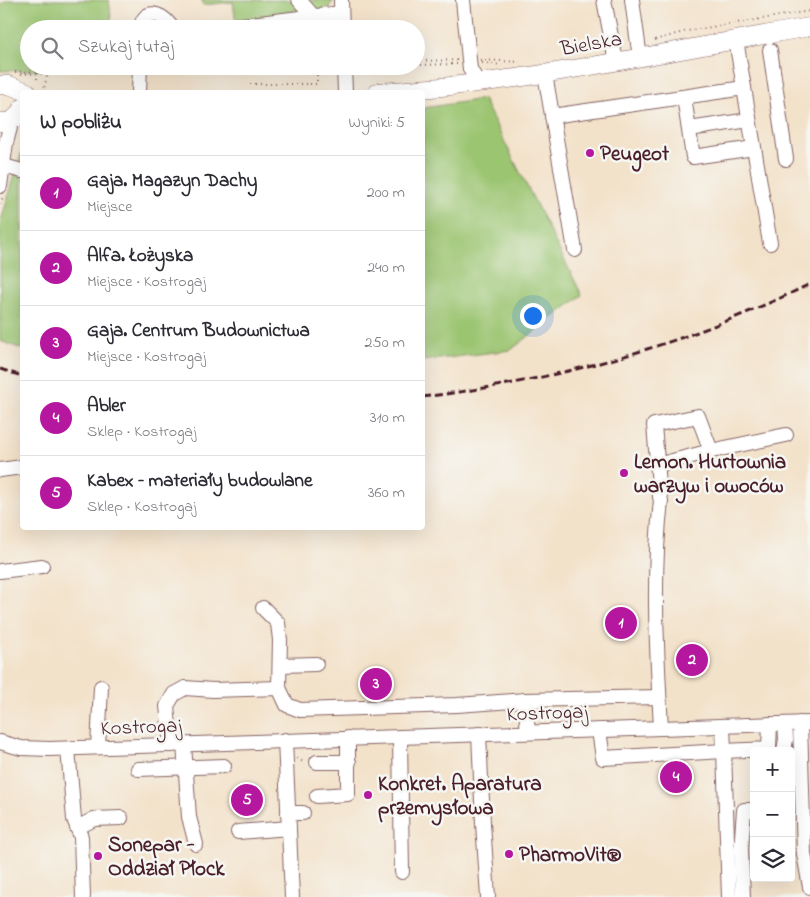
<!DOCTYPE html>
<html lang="pl">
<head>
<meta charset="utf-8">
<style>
	:root { --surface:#fff; --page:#f2f2f3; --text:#2b2b33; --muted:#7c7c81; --line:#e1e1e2; --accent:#b5179e }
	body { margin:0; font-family:"Indie Flower",sans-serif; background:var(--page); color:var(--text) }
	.controls { position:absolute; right:15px; bottom:15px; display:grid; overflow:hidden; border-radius:5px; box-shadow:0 5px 20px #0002 }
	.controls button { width:45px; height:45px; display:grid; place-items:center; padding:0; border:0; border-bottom:1px solid var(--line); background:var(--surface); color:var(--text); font:25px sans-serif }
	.you { position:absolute; left:532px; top:315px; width:18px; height:18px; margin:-12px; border:4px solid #fff; border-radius:50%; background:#1a73e8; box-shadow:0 0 0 8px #1a73e833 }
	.badge { display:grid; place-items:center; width:32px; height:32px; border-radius:50%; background:var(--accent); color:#fff; font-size:16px; font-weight:700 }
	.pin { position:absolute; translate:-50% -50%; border:2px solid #fff; box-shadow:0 1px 5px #0006 }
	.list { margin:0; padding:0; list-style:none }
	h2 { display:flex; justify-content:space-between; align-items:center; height:65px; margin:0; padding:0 20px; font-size:21px }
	h2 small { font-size:16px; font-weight:400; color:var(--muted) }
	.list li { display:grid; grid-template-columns:32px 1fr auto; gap:15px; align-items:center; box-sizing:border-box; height:75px; padding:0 20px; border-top:1px solid var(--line) }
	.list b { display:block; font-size:19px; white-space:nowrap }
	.list p { margin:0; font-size:16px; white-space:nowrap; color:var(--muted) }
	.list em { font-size:16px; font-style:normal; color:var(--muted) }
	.icon { flex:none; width:28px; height:28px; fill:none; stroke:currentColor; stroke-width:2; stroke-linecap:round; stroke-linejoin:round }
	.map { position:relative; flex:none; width:810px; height:897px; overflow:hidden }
	.search { position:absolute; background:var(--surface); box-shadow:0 5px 20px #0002; left:20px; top:20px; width:405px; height:55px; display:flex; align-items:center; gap:12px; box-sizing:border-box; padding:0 18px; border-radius:28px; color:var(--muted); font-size:19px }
	.panel { position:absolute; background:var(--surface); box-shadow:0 5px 20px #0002; left:20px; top:90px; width:405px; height:440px; border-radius:5px }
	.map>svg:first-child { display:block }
	.green { fill:#9bc571; stroke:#72724e }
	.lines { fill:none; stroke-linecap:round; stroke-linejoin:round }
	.minor-casing { stroke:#856363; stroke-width:16 }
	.major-casing { stroke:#856363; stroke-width:19 }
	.path { stroke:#856363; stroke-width:2; stroke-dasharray:1 4; stroke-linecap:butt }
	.minor { stroke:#fff; stroke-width:14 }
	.major { stroke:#fff; stroke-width:18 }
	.rail { stroke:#4a1f2b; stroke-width:3; stroke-dasharray:8 4; stroke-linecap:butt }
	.poi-dot { fill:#b5179e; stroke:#f6f6f2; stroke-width:2 }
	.labels { text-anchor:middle; stroke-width:5; stroke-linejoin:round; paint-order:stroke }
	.street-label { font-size:21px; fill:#4a1f2b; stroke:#f6f6f2 }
	.poi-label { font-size:21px; font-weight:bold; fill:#4a1f2b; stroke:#f6f6f2; text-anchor:start }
</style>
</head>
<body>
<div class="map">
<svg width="810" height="897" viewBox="0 0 810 897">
	<rect width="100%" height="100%" fill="#f6f6f2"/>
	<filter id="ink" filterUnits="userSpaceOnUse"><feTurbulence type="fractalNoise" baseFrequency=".02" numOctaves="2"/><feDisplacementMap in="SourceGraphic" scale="10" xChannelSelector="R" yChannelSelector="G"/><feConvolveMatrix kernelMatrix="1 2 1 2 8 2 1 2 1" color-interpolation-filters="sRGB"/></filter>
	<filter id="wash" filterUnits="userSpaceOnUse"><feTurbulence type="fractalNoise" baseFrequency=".0096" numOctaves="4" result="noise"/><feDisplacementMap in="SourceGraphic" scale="20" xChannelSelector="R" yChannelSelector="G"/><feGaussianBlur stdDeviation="1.12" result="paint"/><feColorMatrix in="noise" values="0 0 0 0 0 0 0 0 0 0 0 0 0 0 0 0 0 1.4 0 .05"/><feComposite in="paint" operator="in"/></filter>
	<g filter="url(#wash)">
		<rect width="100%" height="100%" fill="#f3e2ca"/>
		<g class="green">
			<polygon points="7,0 109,0 112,25 109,29 29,29 29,66 84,66 84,69 0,71 0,5"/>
			<polygon points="202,0 295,0 303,10 279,13 273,19 236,24 233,2 203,5"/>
			<polygon points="303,0 334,0 328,8 315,11"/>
			<polygon points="483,99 582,295 511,350 423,361 423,108"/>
			<polygon points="22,151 22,349 0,341 0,224"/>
		</g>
	</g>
	<g filter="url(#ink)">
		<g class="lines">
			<defs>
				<g id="minor">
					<polyline points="299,0 314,17"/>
					<polyline points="341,0 342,29"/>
					<polyline points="463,0 470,69 474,76 476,84"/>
					<polyline points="604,0 616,62"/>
					<polyline points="632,0 640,58"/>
					<path d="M141 29C142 9 160 11 170 25L168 29"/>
					<polyline points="210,29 341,13"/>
					<polyline points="736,40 770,243"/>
					<polyline points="770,50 786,159"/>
					<polyline points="344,66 345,92"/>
					<polyline points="545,74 575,250"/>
					<polyline points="139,92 140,66"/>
					<polyline points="684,97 693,157 754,148"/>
					<polyline points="552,116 744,88"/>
					<polyline points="689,129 749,120"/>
					<polyline points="0,165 22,171"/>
					<polyline points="0,186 6,143 12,120"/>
					<polyline points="711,451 786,435"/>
					<path d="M657 465 711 451 698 416 654 425 660 497 661 501C652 576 657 652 661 728"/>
					<polyline points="0,470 22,467"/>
					<polyline points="0,571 42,566"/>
					<polyline points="263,608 278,623 280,640 279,688 287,705 300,710 457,705 525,700 659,697"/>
					<polyline points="280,665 316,664"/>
					<polyline points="525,700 528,732"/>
					<polyline points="800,723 804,854 810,887"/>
					<polyline points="599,730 603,758 724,751 723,726"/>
					<polyline points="479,734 483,823 488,897"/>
					<polyline points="400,737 402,872"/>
					<polyline points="285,740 292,897"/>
					<polyline points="0,742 21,748 50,749 810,723"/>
					<polyline points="184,744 189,817 196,844"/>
					<polyline points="171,745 167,706 174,694 185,688 213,690 279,688"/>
					<polyline points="98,747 101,687"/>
					<polyline points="68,749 74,819 81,837 83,897"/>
					<polyline points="784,751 786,739 785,724"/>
					<polyline points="317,762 349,762"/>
					<polyline points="138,769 224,766"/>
					<polyline points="317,796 348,794 348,738"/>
					<polyline points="288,813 303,813"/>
					<polyline points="77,828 94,819 121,818"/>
					<polyline points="238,832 289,828"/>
					<polyline points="729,897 724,751 769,749 770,724"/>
					<polyline points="743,897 741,850 744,810 754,810"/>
				</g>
				<g id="major">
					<polyline points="0,85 9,85 27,92"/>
					<path d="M378 92C524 84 666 51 810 27"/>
					<path d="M0 122C11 123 18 118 22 108"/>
				</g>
			</defs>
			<use href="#minor" class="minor-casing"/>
			<use href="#major" class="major-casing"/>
			<g class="path">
				<polyline points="655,40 687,31 810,11"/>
				<polyline points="480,60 520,62"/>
				<polyline points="416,61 458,60"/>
				<polyline points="482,63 502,65"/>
				<polyline points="416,65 458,64"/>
				<polyline points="356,67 374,66"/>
				<polyline points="153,68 223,66"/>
				<polyline points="151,71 331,66"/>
				<polyline points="15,72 128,69"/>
				<polyline points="37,73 37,83"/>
				<polyline points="21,74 129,71"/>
				<polyline points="250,84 317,84 317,66"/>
				<polyline points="43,92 48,73"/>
				<polyline points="0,204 3,197"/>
				<polyline points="297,758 303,762 305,760"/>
			</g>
			<use href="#minor" class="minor"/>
			<use href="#major" class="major"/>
			<g class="rail">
				<polyline points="0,369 22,376"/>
				<path d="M422 397C558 381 687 344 810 284"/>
			</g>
		</g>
	</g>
	<g class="poi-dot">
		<circle cx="590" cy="153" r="5"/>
		<circle cx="624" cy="473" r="5"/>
		<circle cx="368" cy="795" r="5"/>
		<circle cx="509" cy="854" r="5"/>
		<circle cx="98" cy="856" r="5"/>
	</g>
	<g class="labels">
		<g class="street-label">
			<text transform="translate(591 43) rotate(-10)" y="7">Bielska</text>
			<text transform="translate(547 712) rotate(-2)" y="7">Kostrogaj</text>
			<text transform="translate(141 726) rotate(-2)" y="7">Kostrogaj</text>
		</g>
		<g class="poi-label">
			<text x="600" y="160">Peugeot</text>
			<text x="634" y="468">Lemon. Hurtownia<tspan x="634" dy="24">warzyw i owoców</tspan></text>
			<text x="378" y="790">Konkret. Aparatura<tspan x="378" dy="24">przemysłowa</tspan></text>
			<text x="108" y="851">Sonepar -<tspan x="108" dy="24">Oddział Płock</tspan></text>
			<text x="519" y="861">PharmoVit®</text>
		</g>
	</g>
</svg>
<div class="controls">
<button>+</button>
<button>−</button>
<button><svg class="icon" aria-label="layers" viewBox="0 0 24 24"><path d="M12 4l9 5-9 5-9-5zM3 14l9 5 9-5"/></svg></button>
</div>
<div class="you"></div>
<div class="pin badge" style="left:621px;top:623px">1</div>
<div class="pin badge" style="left:692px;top:660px">2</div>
<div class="pin badge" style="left:376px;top:684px">3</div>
<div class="pin badge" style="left:676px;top:777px">4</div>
<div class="pin badge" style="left:247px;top:800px">5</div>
<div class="search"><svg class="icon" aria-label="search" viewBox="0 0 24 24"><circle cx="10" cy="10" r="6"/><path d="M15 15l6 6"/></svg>Szukaj tutaj</div>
<section class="panel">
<h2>W pobliżu<small>Wyniki: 5</small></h2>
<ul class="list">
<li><span class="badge">1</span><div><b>Gaja. Magazyn Dachy</b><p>Miejsce</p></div><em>200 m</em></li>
<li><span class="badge">2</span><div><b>Alfa. Łożyska</b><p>Miejsce · Kostrogaj</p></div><em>240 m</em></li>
<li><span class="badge">3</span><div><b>Gaja. Centrum Budownictwa</b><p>Miejsce · Kostrogaj</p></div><em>250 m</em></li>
<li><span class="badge">4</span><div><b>Abler</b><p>Sklep · Kostrogaj</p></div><em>310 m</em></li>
<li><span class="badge">5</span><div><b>Kabex – materiały budowlane</b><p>Sklep · Kostrogaj</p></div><em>360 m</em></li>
</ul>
</section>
</div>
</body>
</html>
